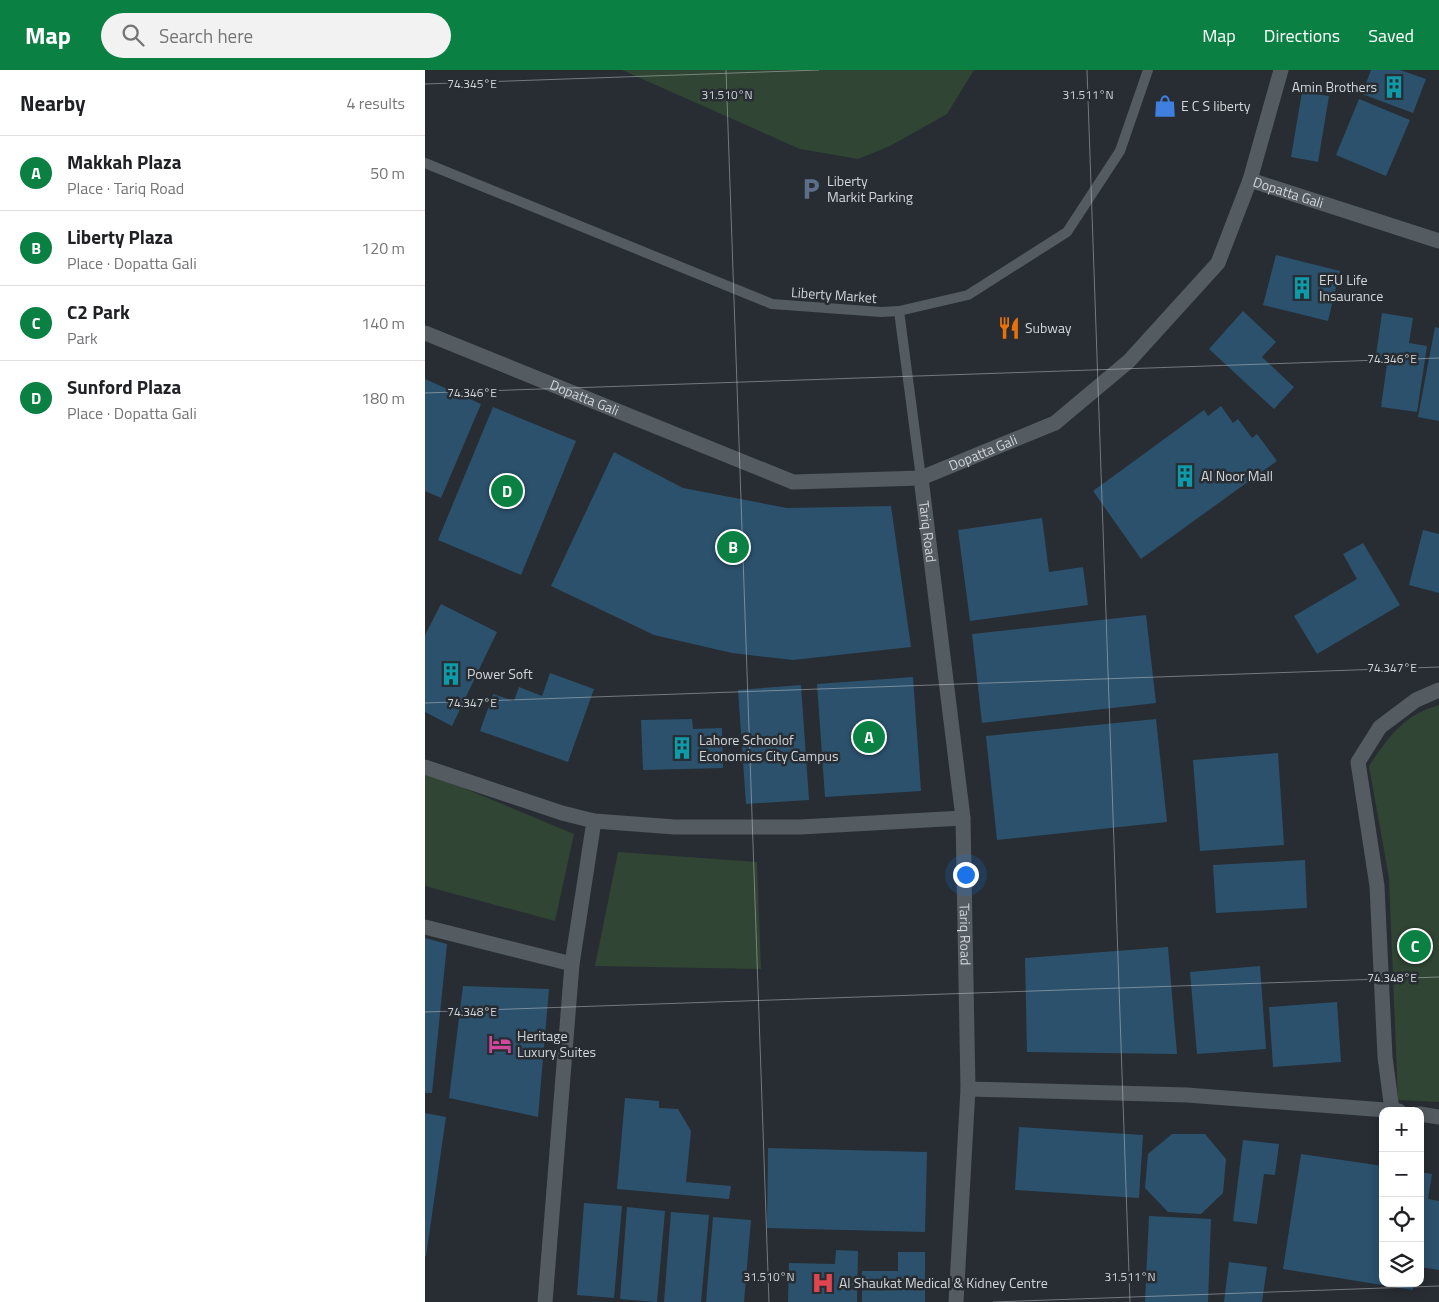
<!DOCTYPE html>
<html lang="en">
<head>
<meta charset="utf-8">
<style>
	:root { --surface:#fff; --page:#f2f2f2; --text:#202124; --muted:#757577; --line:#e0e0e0; --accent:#0b8043 }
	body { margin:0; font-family:"Titillium Web",sans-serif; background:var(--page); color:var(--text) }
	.controls { position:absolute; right:15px; bottom:15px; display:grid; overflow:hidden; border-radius:10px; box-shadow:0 2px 12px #0003 }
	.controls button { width:45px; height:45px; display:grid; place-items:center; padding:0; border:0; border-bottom:1px solid var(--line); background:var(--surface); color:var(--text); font:25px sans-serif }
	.you { position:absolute; left:540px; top:804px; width:18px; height:18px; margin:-12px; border:4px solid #fff; border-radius:50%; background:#1a73e8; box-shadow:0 0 0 8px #1a73e833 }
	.badge { display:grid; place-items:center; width:32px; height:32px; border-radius:50%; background:var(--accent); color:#fff; font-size:16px; font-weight:700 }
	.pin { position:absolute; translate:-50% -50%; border:2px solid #fff; box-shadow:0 1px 5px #0006 }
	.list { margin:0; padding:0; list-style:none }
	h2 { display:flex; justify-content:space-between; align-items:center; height:65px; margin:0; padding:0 20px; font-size:21px }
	h2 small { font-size:16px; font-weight:400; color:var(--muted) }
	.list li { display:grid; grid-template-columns:32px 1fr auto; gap:15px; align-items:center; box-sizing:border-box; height:75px; padding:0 20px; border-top:1px solid var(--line) }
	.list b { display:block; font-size:19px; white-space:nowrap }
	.list p { margin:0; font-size:16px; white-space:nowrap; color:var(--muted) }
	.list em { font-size:16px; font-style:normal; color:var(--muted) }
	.icon { flex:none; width:28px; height:28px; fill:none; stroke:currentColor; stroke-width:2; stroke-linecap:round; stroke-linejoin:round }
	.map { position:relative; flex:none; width:1014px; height:1232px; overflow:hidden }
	header { display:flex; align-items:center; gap:30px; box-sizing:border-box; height:70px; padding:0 25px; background:var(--accent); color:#fff }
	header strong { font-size:24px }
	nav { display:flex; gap:28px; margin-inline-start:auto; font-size:18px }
	.search { width:350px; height:45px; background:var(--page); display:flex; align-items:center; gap:12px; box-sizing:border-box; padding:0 18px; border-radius:28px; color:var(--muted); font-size:19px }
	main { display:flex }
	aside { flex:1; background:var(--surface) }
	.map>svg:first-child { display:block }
	.green { fill:#304533 }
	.building { fill:#2c516c }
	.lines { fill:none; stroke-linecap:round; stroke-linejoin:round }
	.lane { stroke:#545b61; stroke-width:10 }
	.street { stroke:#545b61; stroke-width:15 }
	.ticks { fill:none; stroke:#d1d5d8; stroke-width:1; stroke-opacity:0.45 }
	.labels { text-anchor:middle; stroke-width:5; stroke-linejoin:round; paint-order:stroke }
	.poi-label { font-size:14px; fill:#d1d5d8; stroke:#272d33; text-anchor:start }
	.street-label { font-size:14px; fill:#d1d5d8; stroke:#272d33 }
	.ticks-label { font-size:12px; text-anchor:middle; fill:#d1d5d8; stroke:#272d33; stroke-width:5; stroke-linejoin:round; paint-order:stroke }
</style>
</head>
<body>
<header>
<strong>Map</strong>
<div class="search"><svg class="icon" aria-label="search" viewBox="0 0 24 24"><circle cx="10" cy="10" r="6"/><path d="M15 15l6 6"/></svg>Search here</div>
<nav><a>Map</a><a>Directions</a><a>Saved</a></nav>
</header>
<main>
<aside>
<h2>Nearby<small>4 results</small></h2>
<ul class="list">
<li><span class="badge">A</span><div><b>Makkah Plaza</b><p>Place · Tariq Road</p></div><em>50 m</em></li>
<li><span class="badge">B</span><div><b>Liberty Plaza</b><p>Place · Dopatta Gali</p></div><em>120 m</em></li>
<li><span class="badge">C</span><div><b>C2 Park</b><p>Park</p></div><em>140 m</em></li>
<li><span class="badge">D</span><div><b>Sunford Plaza</b><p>Place · Dopatta Gali</p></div><em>180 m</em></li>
</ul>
</aside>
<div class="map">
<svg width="1014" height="1232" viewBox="0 0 1014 1232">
	<rect width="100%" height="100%" fill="#272d33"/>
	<g class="green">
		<polygon points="197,0 549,0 522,44 465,76 433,89 375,79"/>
		<path d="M1014 635V1032L973 1030 964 808 944 696C964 667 978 645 1014 635Z"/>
		<polygon points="0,702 149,764 130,851 0,816"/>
		<polygon points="193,782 332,792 336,899 170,896"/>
	</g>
	<g class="building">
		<polygon points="946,0 975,0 1001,9 988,43 937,24"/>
		<polygon points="877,22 904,26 893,92 866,87"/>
		<polygon points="934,29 985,50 961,106 911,85"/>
		<polygon points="851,185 915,201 903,251 838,235"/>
		<polygon points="818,241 851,272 837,287 869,317 849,339 784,279"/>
		<polygon points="957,243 988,248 984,273 1002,276 992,342 956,337 962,294 950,292"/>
		<polygon points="1010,257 1014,258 1014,351 993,347"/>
		<polygon points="0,309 56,334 16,428 0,421"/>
		<polygon points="796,336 808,353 813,349 827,368 832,364 852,391 716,489 668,421 779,340 783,346"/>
		<polygon points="68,337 151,371 96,505 13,470"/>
		<polygon points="189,382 258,418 362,438 466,436 486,577 368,590 307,583 229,565 126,516"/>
		<polygon points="617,448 624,502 658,497 663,535 545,551 533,460"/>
		<polygon points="998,460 1014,464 1014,523 984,515"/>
		<polygon points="938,473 975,535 892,584 869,546 932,509 918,484"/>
		<polygon points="16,534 72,562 27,656 0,642 0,565"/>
		<polygon points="721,545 731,633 557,653 547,564"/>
		<polygon points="125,603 169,619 143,692 55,661 68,624 89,631 94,617 117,626"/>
		<polygon points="488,607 496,721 400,727 392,614"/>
		<polygon points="376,615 384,730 321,734 313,620"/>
		<polygon points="267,649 268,659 297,658 298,698 218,700 216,650"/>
		<polygon points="731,649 742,752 572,770 561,666"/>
		<polygon points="853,683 859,775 775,781 768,690"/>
		<polygon points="880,790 882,838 791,843 788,795"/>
		<polygon points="0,868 22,874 7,1023 0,1023"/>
		<polygon points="743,877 752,984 602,982 600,888"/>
		<polygon points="835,896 841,979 772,984 765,902"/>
		<polygon points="38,916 124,919 113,1047 24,1028"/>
		<polygon points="912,932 916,992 848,997 844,937"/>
		<polygon points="200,1028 234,1031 234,1038 253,1039 266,1061 261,1112 306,1116 304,1129 192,1119"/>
		<polygon points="0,1043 21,1047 1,1186 0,1186"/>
		<polygon points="594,1057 718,1065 714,1128 590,1120"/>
		<polygon points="747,1064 780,1064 801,1089 798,1123 776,1144 743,1142 720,1118 723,1084"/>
		<polygon points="818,1070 854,1074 850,1105 839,1104 832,1154 808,1151"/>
		<polygon points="343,1078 502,1082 500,1162 342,1158"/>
		<polygon points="876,1084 958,1096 958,1213 988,1213 988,1220 858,1199"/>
		<polygon points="995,1102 1007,1104 1003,1129 1014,1131 1014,1200 995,1197"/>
		<polygon points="159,1133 197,1136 189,1228 152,1225"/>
		<polygon points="202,1137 240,1141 232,1232 195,1229"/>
		<polygon points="246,1142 284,1145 276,1232 239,1232"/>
		<polygon points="724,1146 786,1149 783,1232 720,1232"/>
		<polygon points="288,1147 326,1150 319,1232 281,1232"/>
		<polygon points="411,1180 433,1181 432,1232 363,1232 364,1193 410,1194"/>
		<polygon points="473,1182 500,1182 500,1232 437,1232 437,1201 473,1201"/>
		<polygon points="804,1192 842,1197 837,1232 799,1232"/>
	</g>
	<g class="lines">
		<g class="lane">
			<polyline points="0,93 347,234 456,242 474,241 543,225 642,162 695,81 723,0"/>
			<polyline points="474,241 496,408"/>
		</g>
		<g class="street">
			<polyline points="825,110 856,0"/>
			<path id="s1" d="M0 263 368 412 496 408 630 353 704 291 793 193 825 110 1014 171"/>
			<path id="s2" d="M496 408 538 748 543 1019 531 1232"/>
			<polyline points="0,697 137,743 169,751 250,757 375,757 538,748"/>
			<polyline points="0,857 147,894"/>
			<polyline points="543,1019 762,1025 974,1041"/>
			<polyline points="967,1040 960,987 952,816 933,692 955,657 991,630 1014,620"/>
			<polyline points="995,1044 1014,1047"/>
			<polyline points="120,1232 147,894 169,751"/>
		</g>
	</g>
	<path class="ticks" d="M301 0 344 1232M662 0 705 1232M0 14 394 0M0 323 1014 288M0 633 1014 597M0 942 1014 907M568 1232 1014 1216"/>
	<defs>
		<symbol id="building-bare" viewBox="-9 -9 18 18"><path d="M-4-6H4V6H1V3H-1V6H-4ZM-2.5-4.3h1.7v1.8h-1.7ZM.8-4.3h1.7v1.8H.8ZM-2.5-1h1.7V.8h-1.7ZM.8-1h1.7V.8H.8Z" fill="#0f9aa8" stroke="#272d33" stroke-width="2.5" paint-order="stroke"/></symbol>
		<symbol id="shop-bare" viewBox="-9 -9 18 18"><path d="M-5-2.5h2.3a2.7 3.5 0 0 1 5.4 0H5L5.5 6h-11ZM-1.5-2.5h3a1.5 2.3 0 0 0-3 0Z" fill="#3f7fe0" stroke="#272d33" stroke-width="2.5" paint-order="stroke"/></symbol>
		<symbol id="parking-bare" viewBox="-9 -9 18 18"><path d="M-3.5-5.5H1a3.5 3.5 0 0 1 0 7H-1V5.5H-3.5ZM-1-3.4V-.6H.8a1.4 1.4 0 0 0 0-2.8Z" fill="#5c6f8a" stroke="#272d33" stroke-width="2.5" paint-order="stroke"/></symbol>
		<symbol id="restaurant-bare" viewBox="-9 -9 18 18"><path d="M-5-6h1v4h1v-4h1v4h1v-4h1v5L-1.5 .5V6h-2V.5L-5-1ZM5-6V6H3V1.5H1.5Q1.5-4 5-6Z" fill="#e8710a" stroke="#272d33" stroke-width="2.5" paint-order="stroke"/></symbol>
		<symbol id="hotel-bare" viewBox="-9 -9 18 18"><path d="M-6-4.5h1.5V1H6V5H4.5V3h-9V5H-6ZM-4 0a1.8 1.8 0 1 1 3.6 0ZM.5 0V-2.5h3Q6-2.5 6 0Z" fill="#d1479c" stroke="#272d33" stroke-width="2.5" paint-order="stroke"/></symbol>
		<symbol id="hospital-bare" viewBox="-9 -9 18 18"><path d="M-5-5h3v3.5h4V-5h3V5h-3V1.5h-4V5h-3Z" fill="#e0444e" stroke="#272d33" stroke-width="2.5" paint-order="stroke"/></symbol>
	</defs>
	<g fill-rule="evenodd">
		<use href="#building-bare" x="953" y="1" width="32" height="32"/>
		<use href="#shop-bare" x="724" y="20" width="32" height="32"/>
		<use href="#parking-bare" x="370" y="103" width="32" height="32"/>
		<use href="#building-bare" x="861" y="202" width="32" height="32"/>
		<use href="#restaurant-bare" x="568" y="242" width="32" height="32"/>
		<use href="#building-bare" x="744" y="390" width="32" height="32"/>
		<use href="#building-bare" x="10" y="588" width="32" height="32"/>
		<use href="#building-bare" x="241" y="662" width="32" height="32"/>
		<use href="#hotel-bare" x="59" y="958" width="32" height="32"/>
		<use href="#hospital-bare" x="382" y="1197" width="32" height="32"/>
	</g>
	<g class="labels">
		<g class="poi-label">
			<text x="952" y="22" text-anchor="end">Amin Brothers</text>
			<text x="756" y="41">E C S liberty</text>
			<text x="402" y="116">Liberty<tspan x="402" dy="16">Markit Parking</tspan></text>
			<text x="894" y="215">EFU Life<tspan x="894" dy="16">Insaurance</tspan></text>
			<text x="600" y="263">Subway</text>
			<text x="776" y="411">Al Noor Mall</text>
			<text x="42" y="609">Power Soft</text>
			<text x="274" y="675">Lahore Schoolof<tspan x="274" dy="16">Economics City Campus</tspan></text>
			<text x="92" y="971">Heritage<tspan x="92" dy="16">Luxury Suites</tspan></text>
			<text x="414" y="1218">Al Shaukat Medical &amp; Kidney Centre</text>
		</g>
		<g class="street-label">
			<text dy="5" stroke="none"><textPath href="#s1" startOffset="1028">Dopatta Gali</textPath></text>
			<text transform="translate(409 225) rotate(4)" y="5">Liberty Market</text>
			<text dy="5" stroke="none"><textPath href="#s1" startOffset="172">Dopatta Gali</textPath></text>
			<text dy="5" stroke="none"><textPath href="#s1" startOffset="592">Dopatta Gali</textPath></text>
			<text dy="5" stroke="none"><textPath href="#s2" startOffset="54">Tariq Road</textPath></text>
			<text dy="5" stroke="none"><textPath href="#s2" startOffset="459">Tariq Road</textPath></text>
		</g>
	</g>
	<g class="ticks-label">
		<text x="47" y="18">74.345°E</text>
		<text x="302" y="29">31.510°N</text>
		<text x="663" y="29">31.511°N</text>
		<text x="967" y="293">74.346°E</text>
		<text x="47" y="327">74.346°E</text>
		<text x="967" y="602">74.347°E</text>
		<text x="47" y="637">74.347°E</text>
		<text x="967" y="912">74.348°E</text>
		<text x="47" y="946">74.348°E</text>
		<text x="344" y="1211">31.510°N</text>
		<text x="705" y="1211">31.511°N</text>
	</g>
</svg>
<div class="controls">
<button>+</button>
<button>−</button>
<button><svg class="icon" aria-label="locate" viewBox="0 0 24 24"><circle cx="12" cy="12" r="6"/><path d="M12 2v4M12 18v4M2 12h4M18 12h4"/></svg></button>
<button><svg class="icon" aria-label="layers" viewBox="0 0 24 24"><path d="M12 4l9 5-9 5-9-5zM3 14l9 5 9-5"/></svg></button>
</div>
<div class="you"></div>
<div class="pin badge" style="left:444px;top:667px">A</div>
<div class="pin badge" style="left:308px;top:477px">B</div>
<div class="pin badge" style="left:990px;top:876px">C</div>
<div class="pin badge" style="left:82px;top:421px">D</div>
</div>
</main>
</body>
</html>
